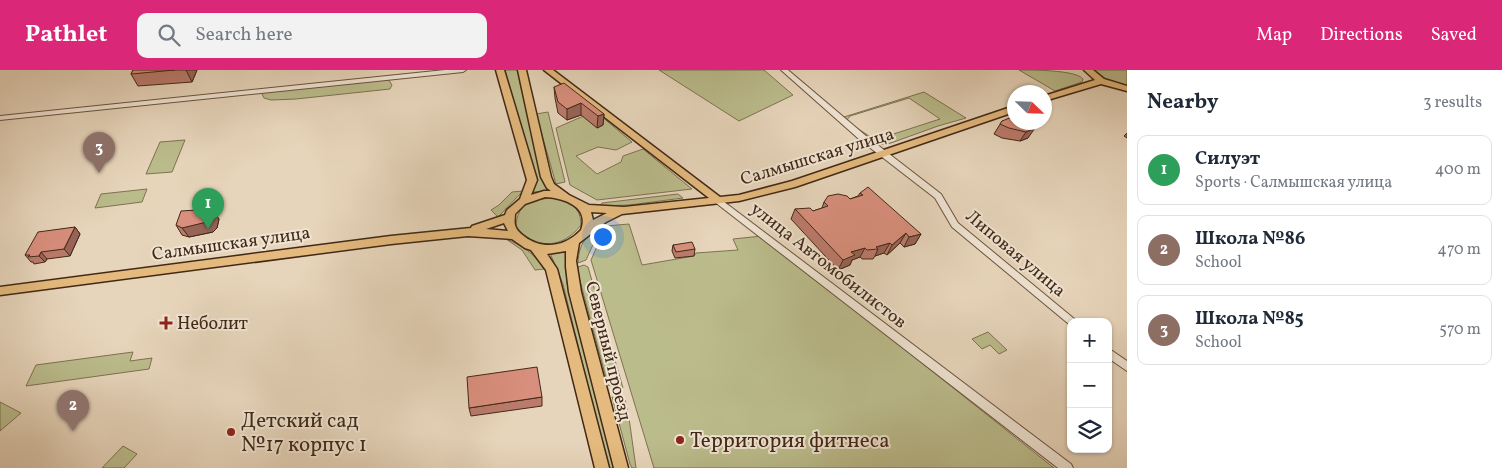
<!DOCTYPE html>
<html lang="en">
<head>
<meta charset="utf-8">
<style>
	:root { --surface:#fff; --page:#f2f2f3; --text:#1f2937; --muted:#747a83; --line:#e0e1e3; --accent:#db2777 }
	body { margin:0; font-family:Vollkorn,serif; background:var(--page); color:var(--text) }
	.controls { position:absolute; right:15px; bottom:15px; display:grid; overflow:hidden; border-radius:10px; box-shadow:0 1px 4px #0004 }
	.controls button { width:45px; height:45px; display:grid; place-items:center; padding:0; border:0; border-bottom:1px solid var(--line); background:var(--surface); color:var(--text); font:25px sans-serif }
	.compass { position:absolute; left:1007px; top:15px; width:45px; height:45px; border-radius:50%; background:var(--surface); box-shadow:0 1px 4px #0004; rotate:113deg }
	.you { position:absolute; left:602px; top:166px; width:18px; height:18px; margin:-12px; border:4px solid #fff; border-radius:50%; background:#1a73e8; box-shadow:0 0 0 8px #1a73e833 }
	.badge { display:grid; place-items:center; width:32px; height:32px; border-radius:50%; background:var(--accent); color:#fff; font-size:16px; font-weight:700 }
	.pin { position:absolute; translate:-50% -41px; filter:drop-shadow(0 1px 2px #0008) }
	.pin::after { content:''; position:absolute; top:26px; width:18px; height:15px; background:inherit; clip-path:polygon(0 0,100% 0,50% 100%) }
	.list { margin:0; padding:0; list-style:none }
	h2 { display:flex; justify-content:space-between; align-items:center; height:65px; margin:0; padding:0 20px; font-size:21px }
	h2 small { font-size:16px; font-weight:400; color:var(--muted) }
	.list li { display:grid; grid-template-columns:32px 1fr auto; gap:15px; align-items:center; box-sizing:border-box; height:70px; margin:0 10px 10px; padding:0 10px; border:1px solid var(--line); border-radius:10px }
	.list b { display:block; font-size:19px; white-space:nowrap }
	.list p { margin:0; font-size:16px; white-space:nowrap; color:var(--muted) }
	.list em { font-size:16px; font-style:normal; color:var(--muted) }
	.icon { flex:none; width:28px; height:28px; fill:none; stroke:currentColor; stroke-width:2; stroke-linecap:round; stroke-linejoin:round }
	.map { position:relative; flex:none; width:1127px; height:398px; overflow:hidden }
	header { display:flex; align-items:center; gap:30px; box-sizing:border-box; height:70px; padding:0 25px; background:var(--accent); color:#fff }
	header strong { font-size:24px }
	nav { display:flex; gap:28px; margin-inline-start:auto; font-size:18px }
	.search { width:350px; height:45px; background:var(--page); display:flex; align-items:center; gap:12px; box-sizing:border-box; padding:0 18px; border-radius:10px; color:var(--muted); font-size:19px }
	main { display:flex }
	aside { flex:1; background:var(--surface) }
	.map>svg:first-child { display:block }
	.green { fill:#bbbc8c; stroke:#7e7251 }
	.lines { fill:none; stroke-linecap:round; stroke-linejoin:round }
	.minor-casing { stroke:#6b533f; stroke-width:2 }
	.major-casing { stroke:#422816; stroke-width:3 }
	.minor { fill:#efe4d3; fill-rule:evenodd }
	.major { fill:#e4ba7e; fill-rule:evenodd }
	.wall { fill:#bb7b6c; stroke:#422816 }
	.shaded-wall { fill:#986458; stroke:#422816 }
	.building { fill:#d98f7d; stroke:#422816 }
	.poi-dot { fill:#8f2418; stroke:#efe4d3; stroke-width:2 }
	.labels { text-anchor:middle; stroke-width:4; stroke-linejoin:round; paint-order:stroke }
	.street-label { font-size:18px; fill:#422816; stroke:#efe4d3 }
	.poi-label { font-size:18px; fill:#422816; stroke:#efe4d3; text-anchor:start }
	.near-poi-label { font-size:21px; fill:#422816; stroke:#efe4d3; text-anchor:start }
</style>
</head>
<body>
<header>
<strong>Pathlet</strong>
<div class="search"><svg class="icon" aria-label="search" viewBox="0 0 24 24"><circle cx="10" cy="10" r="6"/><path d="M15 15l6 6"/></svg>Search here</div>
<nav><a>Map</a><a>Directions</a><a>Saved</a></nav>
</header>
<main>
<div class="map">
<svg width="1127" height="398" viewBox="0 0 1127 398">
	<rect width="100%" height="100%" fill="#e7d5bb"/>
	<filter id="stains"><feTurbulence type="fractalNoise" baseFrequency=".004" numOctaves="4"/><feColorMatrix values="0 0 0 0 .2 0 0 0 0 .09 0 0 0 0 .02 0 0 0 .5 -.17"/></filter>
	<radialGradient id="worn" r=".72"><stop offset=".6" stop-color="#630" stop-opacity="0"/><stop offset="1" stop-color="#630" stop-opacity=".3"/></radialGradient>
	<g class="green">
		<polygon points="505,0 517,0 542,109 548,121 533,122 536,110"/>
		<polygon points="659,0 764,0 793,25 739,51"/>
		<path d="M1019 0C1034 0 1076 0 1083 9L1082 12 1055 21Z"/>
		<polygon points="1093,0 1127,0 1127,15 1107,10"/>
		<polygon points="388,9 392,15 390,19 296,29 271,30 264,28 261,22"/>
		<polygon points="924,22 966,48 938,56 891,73 878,75 854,56 875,70 940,49 909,28 850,46 846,51 844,49 844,47"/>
		<polygon points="595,41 632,72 616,80 598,77 576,86 597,104 621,92 623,86 643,79 692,119 597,130 570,115 556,58"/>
		<polygon points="548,42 565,112 556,114 536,44"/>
		<polygon points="185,70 172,102 146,104 160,72"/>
		<polygon points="147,119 142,132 95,138 101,124"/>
		<polygon points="523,121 498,147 491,140 499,135 512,122"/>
		<polygon points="678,124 683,128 629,135 599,136 602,133"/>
		<path d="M556 128C573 134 580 137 581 155 563 179 535 180 516 157 517 131 534 129 556 128Z"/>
		<polygon points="629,154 642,195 694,186 696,183 738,180 733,169 762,166 1054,398 654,398 591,190 606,156"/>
		<path d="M602 155 586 190 578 193C579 172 586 167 602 155Z"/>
		<path d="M506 169C522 175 535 184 544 199L535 200 522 180Z"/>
		<polygon points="567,181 566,201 567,213 614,398 608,398 563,214 550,183"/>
		<polygon points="584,195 588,197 623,318 608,315 579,207 578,197"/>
		<polygon points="988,262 1007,280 999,284 990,275 982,279 972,269"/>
		<polygon points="133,282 130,291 152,288 149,299 26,316 36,295"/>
		<polygon points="612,327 625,330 629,348 636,398 632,398 630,394"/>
		<polygon points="0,332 21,343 0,361"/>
		<polygon points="123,376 137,384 124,398 102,398"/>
	</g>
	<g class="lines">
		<defs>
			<g id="minor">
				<polygon points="445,0 466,0 463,2 0,50 0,46"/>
				<polygon points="781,0 788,0 866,66 941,124 958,153 1078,252 1071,252 1071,255 1070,255 952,157 935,128 860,70"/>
				<polygon points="719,128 1071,394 1073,398 1058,398 716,133 715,131"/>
				<polygon points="1108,278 1127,291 1127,301 1108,288"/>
			</g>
			<g id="major">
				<path d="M496 0H504L537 110 531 125 544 121H551L547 118 541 107 518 0H526L551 107 554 114 569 125 589 135 624 137 709 128 544 0H553L720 127 739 125 792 111 1011 37H1014V42L795 117 739 131 622 144 606 152 579 173 576 191 581 222 628 398H614L569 222 566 197V181L547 184 557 199 609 398H595L546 200 531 180 525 178 512 169 468 166 391 174 0 225V217L391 166 471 158 472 156 505 145 507 140 520 129 527 110ZM545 127C563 128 590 136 581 160 565 177 543 180 525 167 521 164 516 160 515 155 514 152 515 147 515 144L525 134ZM591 142 607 143 593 150ZM504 153 508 161 486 159Z"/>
				<polygon points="1084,0 1093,0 1104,9 1127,16 1127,21 1101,14 1044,31 1044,26 1095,10"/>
			</g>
		</defs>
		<use href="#minor" class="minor-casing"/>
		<use href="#major" class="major-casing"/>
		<use href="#minor" class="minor"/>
		<use href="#major" class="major"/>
	</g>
	<g class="wall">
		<polygon points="133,0 197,0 192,12 138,16 131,4"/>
		<polygon points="554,17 604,44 603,55 597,58 581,45 567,50 558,43 555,28"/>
		<polygon points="1002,51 1033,52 1028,68 1020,71 1002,68 994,64"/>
		<polygon points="1127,63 1127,68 1124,66"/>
		<polygon points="860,123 921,164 915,174 904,177 900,173 887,185 884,183 875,186 873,189 862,189 860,187 852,190 850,195 838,200 791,149 795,139 813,141 822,138 824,132 850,129 858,126"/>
		<polygon points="219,149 217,158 213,162 189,167 182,165 176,155"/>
		<polygon points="75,157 80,164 70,186 47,189 45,192 34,194 33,192 31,192 25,185"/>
		<polygon points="673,175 695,179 694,186 675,188 672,181"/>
		<polygon points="542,327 542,336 471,346 469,338"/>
	</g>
	<g class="shaded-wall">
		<polygon points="186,0 197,0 192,12"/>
		<polygon points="581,33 581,45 567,50 567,39"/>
		<polygon points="604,44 603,55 597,58 598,46"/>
		<polygon points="1035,58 1028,68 1020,71 1026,62"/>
		<polygon points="213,139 219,149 217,158 213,162 189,167 182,158"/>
		<polygon points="75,157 80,164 70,186 64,179"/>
		<polygon points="906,163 900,173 887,185 892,175"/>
		<polygon points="921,164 915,174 904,177 909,167"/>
		<polygon points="890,173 884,183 875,186 878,179 876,177"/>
		<polygon points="865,178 860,187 852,190 850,195 838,200 843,190 851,182"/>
		<polygon points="41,182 47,189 45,192 39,186"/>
	</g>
	<g class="building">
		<polygon points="133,0 175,0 131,4"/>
		<polygon points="564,13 604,44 598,46 581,33 567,39 558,32 554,17"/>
		<polygon points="1014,46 1014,52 1033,52 1035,58 1026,62 1009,58 1000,54 1002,51 1012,47"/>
		<polygon points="868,117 921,164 909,167 906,163 892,175 890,173 876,177 878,179 867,180 865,178 851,182 855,185 843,190 795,139 810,138 813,141 828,136 824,132 828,126 838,124 847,126 850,129 863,125 860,123"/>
		<polygon points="213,139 211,148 207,152 182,158 176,155 181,141"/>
		<polygon points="75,157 64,179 41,182 39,186 28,187 30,185 25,185 38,162"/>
		<polygon points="692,172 695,179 676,182 673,175"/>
		<polygon points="537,297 542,327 469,338 467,307"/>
	</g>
	<g class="poi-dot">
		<path d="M163.5 245.5h5v5h5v5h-5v5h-5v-5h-5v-5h5z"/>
		<circle cx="231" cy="362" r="5"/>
		<circle cx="680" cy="370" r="5"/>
	</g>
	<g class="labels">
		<g class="street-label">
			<text transform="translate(817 86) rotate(-17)" y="6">Салмышская улица</text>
			<text transform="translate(231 173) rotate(-8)" y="6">Салмышская улица</text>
			<text transform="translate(1016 183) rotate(40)" y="6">Липовая улица</text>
			<text transform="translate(829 195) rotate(38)" y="6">улица Автомобилистов</text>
			<text transform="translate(609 281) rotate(76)" y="6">Северный проезд</text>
		</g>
		<g class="poi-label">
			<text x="177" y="259">Неболит</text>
		</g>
		<g class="near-poi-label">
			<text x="241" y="357">Детский сад<tspan x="241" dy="24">№17 корпус 1</tspan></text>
			<text x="690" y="377">Территория фитнеса</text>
		</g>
	</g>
	<rect width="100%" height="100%" filter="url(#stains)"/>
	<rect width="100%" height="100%" fill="url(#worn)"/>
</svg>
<div class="controls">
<button>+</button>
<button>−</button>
<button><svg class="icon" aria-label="layers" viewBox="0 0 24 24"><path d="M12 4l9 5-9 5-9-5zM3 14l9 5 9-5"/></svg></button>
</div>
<svg class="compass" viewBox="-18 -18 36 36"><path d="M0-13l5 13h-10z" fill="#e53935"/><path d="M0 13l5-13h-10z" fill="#747a83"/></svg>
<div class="you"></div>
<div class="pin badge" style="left:208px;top:159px;background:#2e9e5b">1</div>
<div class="pin badge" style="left:73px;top:361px;background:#8d6e63">2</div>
<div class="pin badge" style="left:99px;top:103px;background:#8d6e63">3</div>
</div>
<aside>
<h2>Nearby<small>3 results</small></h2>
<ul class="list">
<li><span class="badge" style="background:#2e9e5b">1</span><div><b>Силуэт</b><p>Sports · Салмышская улица</p></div><em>400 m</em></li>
<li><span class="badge" style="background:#8d6e63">2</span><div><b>Школа №86</b><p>School</p></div><em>470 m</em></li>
<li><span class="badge" style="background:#8d6e63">3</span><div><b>Школа №85</b><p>School</p></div><em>570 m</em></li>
</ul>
</aside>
</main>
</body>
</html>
